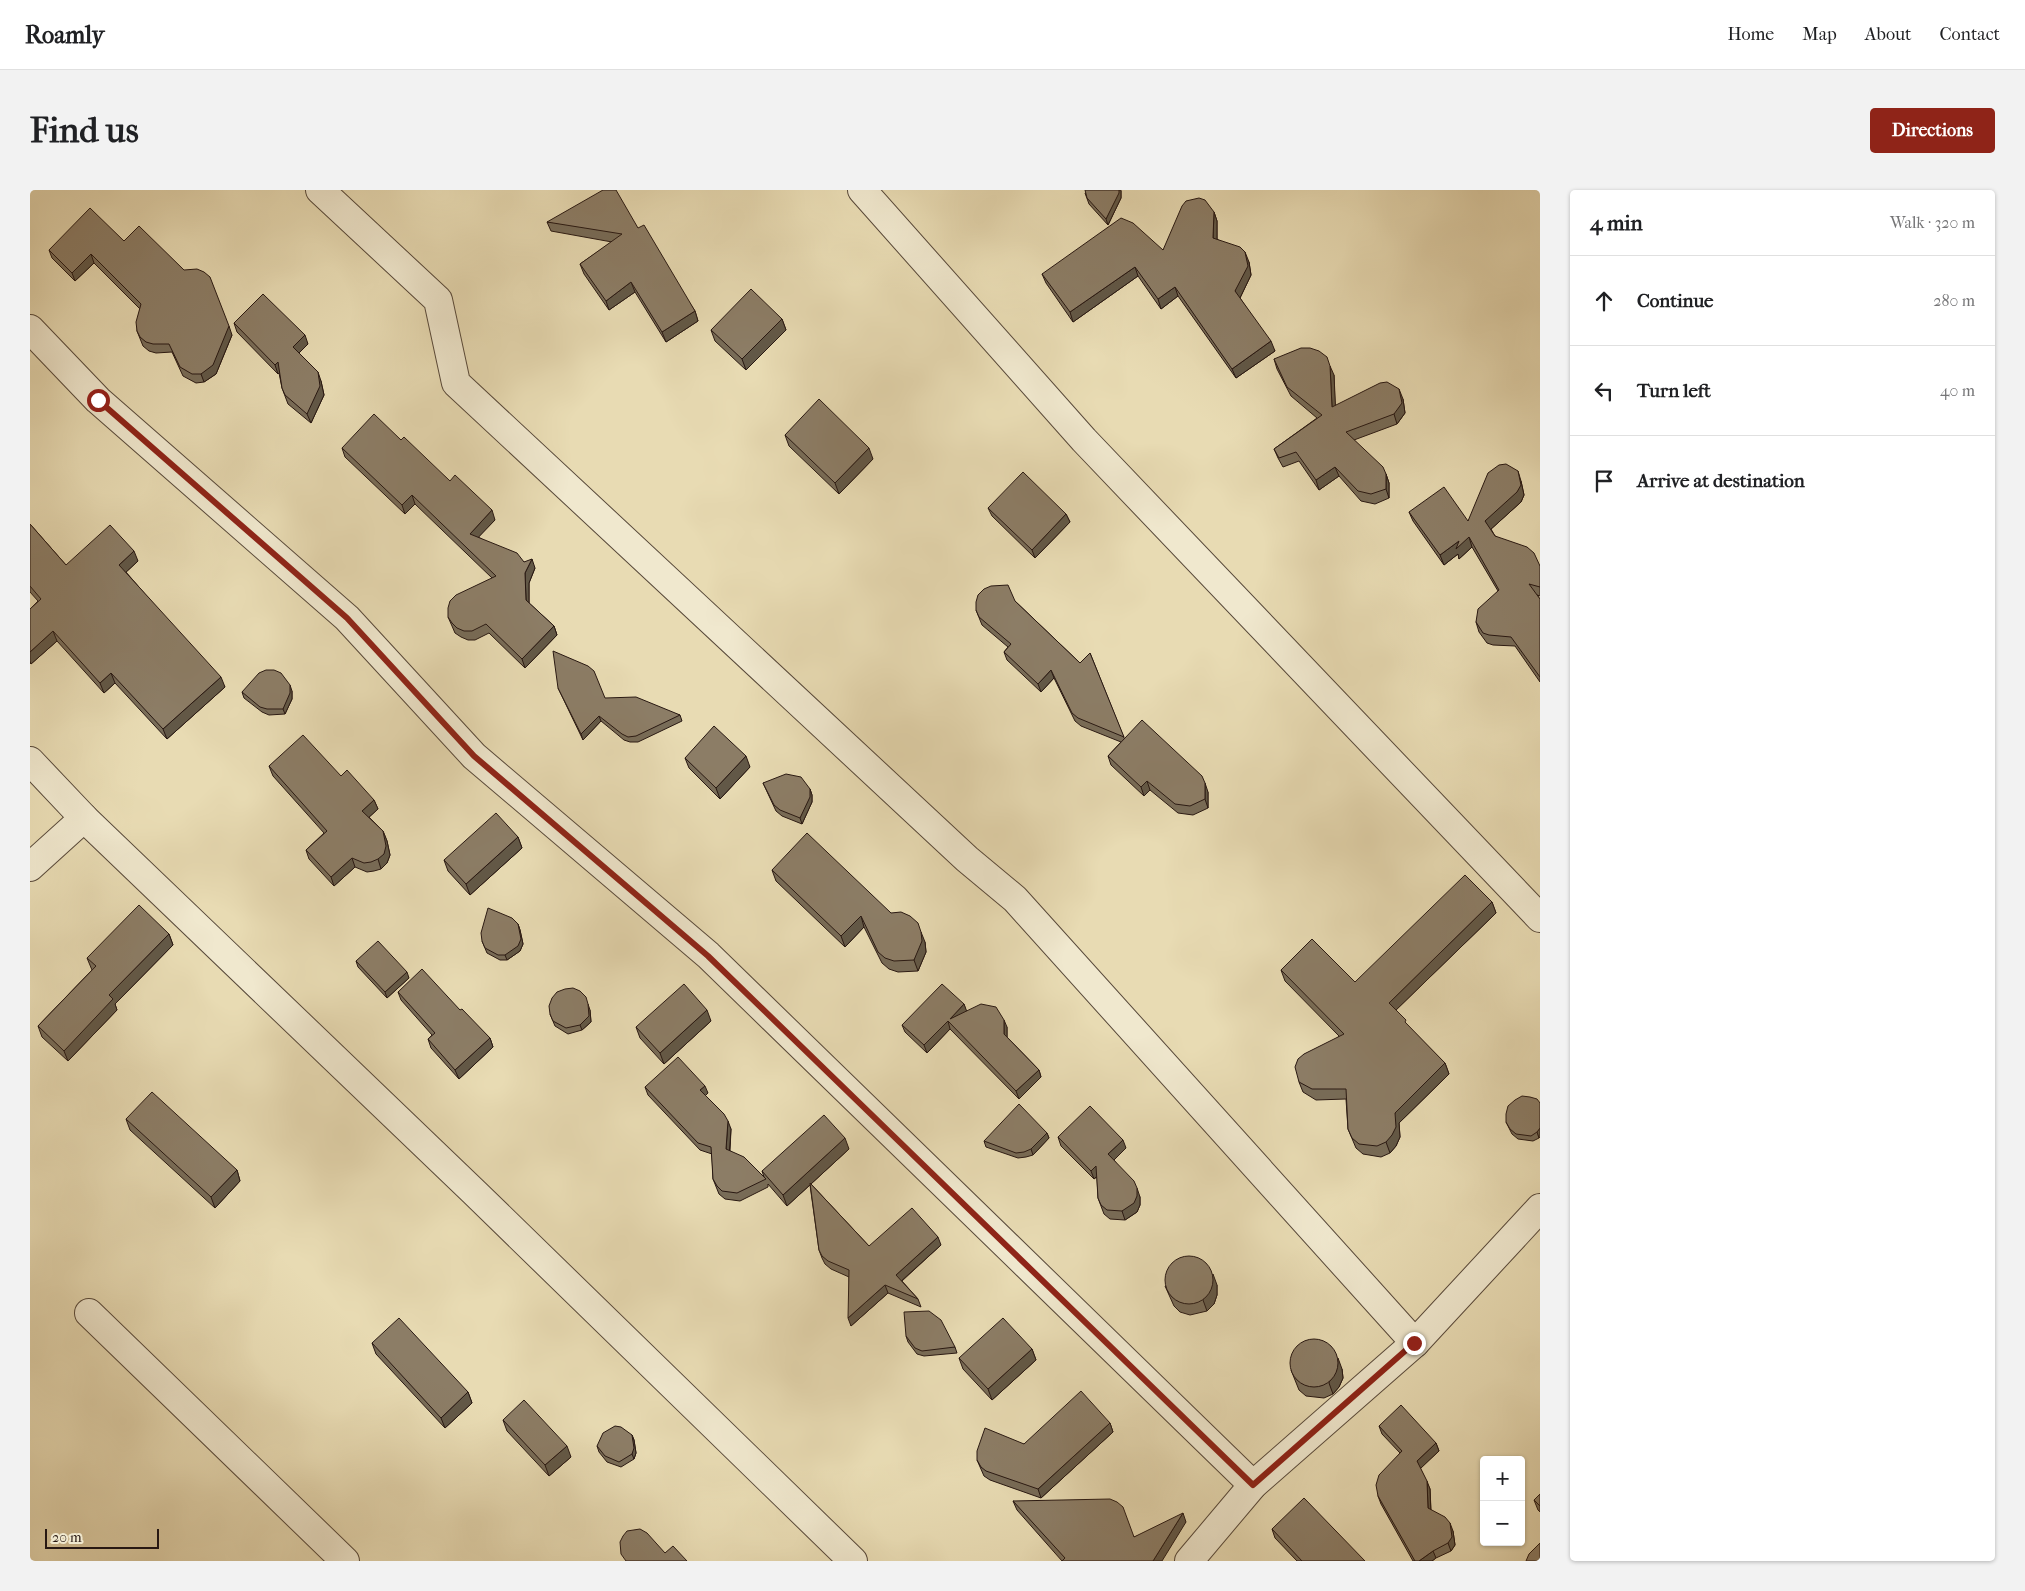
<!DOCTYPE html>
<html lang="en">
<head>
<meta charset="utf-8">
<style>
	:root { --surface:#fff; --page:#f2f2f2; --text:#202124; --muted:#757577; --line:#e0e0e0; --accent:#8f2418 }
	body { margin:0; font-family:"IM FELL French Canon",serif; background:var(--page); color:var(--text) }
	.controls { position:absolute; right:15px; bottom:15px; display:grid; overflow:hidden; border-radius:5px; box-shadow:0 1px 4px #0004 }
	.controls button { width:45px; height:45px; display:grid; place-items:center; padding:0; border:0; border-bottom:1px solid var(--line); background:var(--surface); color:var(--text); font:25px sans-serif }
	.scale { position:absolute; left:15px; bottom:12px; width:114px; box-sizing:border-box; padding-left:5px; border:2px solid #281812; border-top:0; font-size:14px; line-height:18px; white-space:nowrap; color:#281812; -webkit-text-stroke:4px #f0e8ce; paint-order:stroke }
	.stop { position:absolute; width:15px; height:15px; margin:-11px; border:4px solid #8f2418; border-radius:50%; background:#fff }
	.stop.end { background:#8f2418; border-color:#fff; box-shadow:0 1px 5px #0008 }
	.list { margin:0; padding:0; list-style:none }
	h2 { display:flex; justify-content:space-between; align-items:center; height:65px; margin:0; padding:0 20px; font-size:21px }
	h2 small { font-size:16px; font-weight:400; color:var(--muted) }
	.list li { display:grid; grid-template-columns:32px 1fr auto; gap:15px; align-items:center; box-sizing:border-box; height:90px; padding:0 20px; border-top:1px solid var(--line) }
	.list b { display:block; font-size:19px; white-space:nowrap }
	.list em { font-size:16px; font-style:normal; color:var(--muted) }
	.icon { flex:none; width:28px; height:28px; fill:none; stroke:currentColor; stroke-width:2; stroke-linecap:round; stroke-linejoin:round }
	.map { position:relative; flex:none; width:1510px; height:1371px; overflow:hidden; border-radius:5px }
	header { display:flex; align-items:center; gap:30px; box-sizing:border-box; height:70px; padding:0 25px; background:var(--surface); border-bottom:1px solid var(--line) }
	header strong { font-size:24px }
	nav { display:flex; gap:28px; margin-inline-start:auto; font-size:18px }
	.intro { display:flex; align-items:center; justify-content:space-between; box-sizing:border-box; height:120px; padding:0 30px }
	h1 { margin:0; font-size:35px }
	.button { padding:12px 22px; border-radius:5px; background:var(--accent); color:#fff; font-size:18px; font-weight:700 }
	main { display:flex; gap:30px; padding:0 30px }
	aside { flex:1; background:var(--surface); border-radius:5px; box-shadow:0 1px 4px #0004 }
	.map>svg:first-child { display:block }
	.lines { fill:none; stroke-linecap:round; stroke-linejoin:round }
	.minor-casing { stroke:#58493a; stroke-width:30 }
	.minor { stroke:#f0e8ce; stroke-width:28 }
	.wall { fill:#786c58; stroke:#281812 }
	.shaded-wall { fill:#625847; stroke:#281812 }
	.building { fill:#8c7d66; stroke:#281812 }
	.route { stroke:#8f2418; stroke-width:6 }
</style>
</head>
<body>
<header>
<strong>Roamly</strong>
<nav><a>Home</a><a>Map</a><a>About</a><a>Contact</a></nav>
</header>
<div class="intro"><h1>Find us</h1><a class="button">Directions</a></div>
<main>
<div class="map">
<svg width="1510" height="1371" viewBox="0 0 1510 1371">
	<rect width="100%" height="100%" fill="#e8dbb3"/>
	<filter id="stains"><feTurbulence type="fractalNoise" baseFrequency=".004" numOctaves="4"/><feColorMatrix values="0 0 0 0 .2 0 0 0 0 .09 0 0 0 0 .02 0 0 0 .5 -.17"/></filter>
	<radialGradient id="worn" r=".72"><stop offset=".6" stop-color="#630" stop-opacity="0"/><stop offset="1" stop-color="#630" stop-opacity=".3"/></radialGradient>
	<g class="lines">
		<defs>
			<g id="minor">
				<polyline points="290,0 408,110 426,193 937,669 985,709 1385,1153"/>
				<polyline points="832,0 1054,250 1510,728"/>
				<polyline points="0,139 68,210 317,428 444,566 678,765 1223,1295"/>
				<polyline points="0,571 54,628 444,1002 823,1371"/>
				<polyline points="0,677 54,628"/>
				<polyline points="59,1123 315,1371"/>
				<polyline points="1159,1371 1223,1295 1385,1153 1510,1018"/>
			</g>
		</defs>
		<use href="#minor" class="minor-casing"/>
		<use href="#minor" class="minor"/>
	</g>
	<g class="wall">
		<polygon points="1091,1 1091,8 1078,35 1059,14 1055,3"/>
		<polygon points="1184,22 1187,31 1187,49 1219,72 1221,85 1210,108 1245,161 1206,188 1148,106 1131,119 1108,86 1043,132 1016,93 1012,84 1133,60"/>
		<polygon points="517,32 608,38 665,121 668,131 636,152 605,102 579,120 554,84 550,74 582,52 521,41"/>
		<polygon points="94,51 202,145 186,184 174,192 166,193 153,186 142,162 126,163 119,161 113,156 107,141 110,119 64,73 45,91 22,68 19,60"/>
		<polygon points="752,129 756,140 716,180 685,151 681,140"/>
		<polygon points="204,133 278,154 269,163 291,191 294,205 281,233 258,214 252,198 249,183 248,184 207,142"/>
		<polygon points="1244,169 1304,185 1305,216 1373,209 1375,223 1367,234 1324,250 1356,284 1359,293 1359,308 1345,314 1331,311 1309,286 1289,300 1269,271 1253,277 1248,268 1244,259 1287,228 1261,206 1247,179"/>
		<polygon points="755,245 843,269 809,304 759,256"/>
		<polygon points="371,250 420,291 465,330 448,347 505,378 499,393 499,413 524,436 527,445 495,478 459,443 445,450 438,450 431,447 425,443 422,436 418,427 462,388 385,314 375,324 315,267 312,258"/>
		<polygon points="1491,291 1494,305 1491,312 1461,339 1465,346 1510,376 1510,406 1507,405 1510,409 1510,492 1485,456 1463,455 1457,453 1449,442 1446,432 1468,401 1442,357 1429,369 1428,364 1414,375 1383,331 1379,322 1438,331"/>
		<polygon points="958,318 1036,324 1040,332 1005,368 962,326"/>
		<polygon points="0,334 36,375 108,371 96,382 195,497 137,549 85,493 74,503 27,451 1,474 0,473 0,419 8,411 0,402"/>
		<polygon points="985,411 1050,473 1060,463 1094,548 1178,602 1178,618 1163,625 1148,623 1120,600 1114,606 1081,575 1078,566 1091,552 1051,536 1045,531 1024,488 1011,502 977,470 974,462 978,457 952,435 946,420"/>
		<polygon points="528,498 650,525 652,531 608,552 600,552 594,550 571,531 553,550"/>
		<polygon points="262,501 262,509 255,524 239,525 232,522 214,508 212,502"/>
		<polygon points="655,568 720,577 690,609 659,578"/>
		<polygon points="239,576 311,586 344,610 348,619 339,627 353,641 357,651 360,665 357,673 351,679 344,681 337,682 325,677 304,696 279,669 276,660 294,643 243,586"/>
		<polygon points="733,593 780,599 782,605 782,612 772,634 752,626 746,621"/>
		<polygon points="488,647 492,658 440,705 418,681 414,670"/>
		<polygon points="742,680 861,723 895,752 896,762 888,781 868,782 859,779 852,773 834,737 815,757 746,691"/>
		<polygon points="1462,712 1466,723 1366,820 1378,836 1415,873 1419,884 1369,933 1370,947 1366,956 1360,963 1351,967 1333,964 1326,958 1318,939 1316,909 1286,910 1273,902 1269,892 1309,846 1255,791 1251,780 1325,792"/>
		<polygon points="488,734 490,740 493,754 490,761 477,770 470,770 457,763 452,751"/>
		<polygon points="139,744 143,755 85,814 87,820 38,871 12,847 8,836 62,780 57,768"/>
		<polygon points="326,771 379,788 357,808 328,777"/>
		<polygon points="368,802 430,820 460,848 463,857 429,889 401,858 398,849 402,845 371,810"/>
		<polygon points="934,814 936,821 977,837 977,847 1009,880 1011,887 989,909 920,839 897,863 875,842 872,835"/>
		<polygon points="560,820 561,832 552,840 538,844 525,836 520,824"/>
		<polygon points="681,831 634,874 610,848 606,837"/>
		<polygon points="615,897 678,903 675,906 701,939 700,961 734,987 732,981 819,959 781,994 839,1056 911,1055 872,1091 888,1109 891,1117 858,1103 821,1136 819,1087 801,1079 795,1074 792,1068 789,1060 780,995 757,1016 738,994 738,997 710,1011 695,1009 689,1004 683,989 682,964 670,960 618,905"/>
		<polygon points="1500,907 1509,948 1503,951 1488,949 1482,944 1476,932"/>
		<polygon points="96,929 207,980 210,991 185,1018 100,940"/>
		<polygon points="1017,943 1019,948 1003,965 996,967 988,968 956,957 954,951"/>
		<polygon points="1028,947 1096,958 1084,970 1110,1007 1110,1015 1107,1022 1095,1030 1080,1029 1074,1024 1068,1008 1067,987 1064,989 1031,956"/>
		<polygon points="1187,1095 1187,1105 1184,1114 1177,1121 1160,1125 1150,1122 1144,1116 1135,1096"/>
		<polygon points="876,1146 925,1157 927,1163 894,1166 887,1164 878,1152"/>
		<polygon points="342,1153 438,1202 442,1213 415,1238 346,1164"/>
		<polygon points="1002,1159 1006,1170 962,1210 933,1179 929,1168"/>
		<polygon points="1312,1179 1313,1188 1309,1197 1303,1204 1294,1208 1276,1206 1269,1200 1261,1180"/>
		<polygon points="473,1230 541,1267 519,1286 477,1241"/>
		<polygon points="1080,1233 1083,1242 1011,1308 960,1290 954,1286 947,1270 994,1254"/>
		<polygon points="1349,1236 1406,1253 1409,1261 1390,1278 1400,1299 1401,1320 1423,1341 1425,1355 1421,1361 1406,1368 1402,1371 1383,1371 1351,1314 1348,1306 1370,1263 1352,1244"/>
		<polygon points="602,1245 604,1250 606,1263 604,1269 591,1277 577,1272 569,1262 567,1256"/>
		<polygon points="1510,1304 1510,1322 1508,1320 1504,1310"/>
		<polygon points="983,1311 1104,1347 1156,1332 1032,1371 987,1320"/>
		<polygon points="1242,1339 1335,1371 1267,1371 1245,1348"/>
	</g>
	<g class="shaded-wall">
		<polygon points="1089,0 1091,0 1091,8 1078,35 1076,29"/>
		<polygon points="1184,22 1187,31 1187,57 1183,48"/>
		<polygon points="1215,62 1219,72 1221,85 1209,110 1205,101"/>
		<polygon points="61,64 64,73 45,91 42,83"/>
		<polygon points="1105,77 1108,86 1043,132 1040,122"/>
		<polygon points="601,92 605,102 579,120 576,111"/>
		<polygon points="1145,97 1148,106 1131,119 1128,109"/>
		<polygon points="665,121 668,131 636,152 632,142"/>
		<polygon points="752,129 756,140 716,180 712,169"/>
		<polygon points="199,136 202,145 186,184 174,192 171,184"/>
		<polygon points="275,145 278,154 266,166 263,157"/>
		<polygon points="1241,151 1245,161 1206,188 1202,179"/>
		<polygon points="248,172 251,181 248,184 245,175"/>
		<polygon points="1300,176 1304,185 1306,227 1302,217"/>
		<polygon points="288,182 291,191 294,205 281,233 277,224"/>
		<polygon points="1369,199 1373,209 1375,223 1367,234 1364,224"/>
		<polygon points="839,258 843,269 809,304 805,293"/>
		<polygon points="1305,277 1309,286 1289,300 1286,290"/>
		<polygon points="1488,281 1491,291 1494,305 1491,312 1459,341 1455,331"/>
		<polygon points="1356,284 1359,293 1359,308 1356,299"/>
		<polygon points="382,305 385,314 375,324 372,315"/>
		<polygon points="462,320 465,330 443,353 440,344"/>
		<polygon points="1036,324 1040,332 1005,368 1002,360"/>
		<polygon points="1439,347 1442,357 1429,369 1428,364 1414,375 1410,365 1429,351"/>
		<polygon points="104,361 108,371 93,385 89,375"/>
		<polygon points="502,369 505,378 499,393 499,419 496,410 495,383"/>
		<polygon points="524,436 527,445 495,478 492,469"/>
		<polygon points="23,441 27,451 1,474 0,471 0,462"/>
		<polygon points="1021,480 1024,488 1011,502 1008,494"/>
		<polygon points="81,483 85,493 74,503 70,493"/>
		<polygon points="191,487 195,497 137,549 133,539"/>
		<polygon points="260,495 262,501 262,509 255,524 253,519"/>
		<polygon points="569,526 571,531 553,550 551,544"/>
		<polygon points="716,566 720,577 690,609 686,598"/>
		<polygon points="1117,591 1120,600 1114,606 1111,597"/>
		<polygon points="1175,593 1178,602 1178,618 1175,609"/>
		<polygon points="780,599 782,605 782,612 772,634 770,628"/>
		<polygon points="344,610 348,619 336,630 332,621"/>
		<polygon points="353,641 357,651 360,665 357,673 351,679 348,669"/>
		<polygon points="488,647 492,658 440,705 436,694"/>
		<polygon points="322,668 325,677 304,696 301,687"/>
		<polygon points="1462,712 1466,723 1363,823 1359,813"/>
		<polygon points="831,726 834,737 815,757 811,746"/>
		<polygon points="488,734 490,740 493,754 490,761 477,770 475,765"/>
		<polygon points="891,742 895,752 896,762 888,781 884,770"/>
		<polygon points="139,744 143,755 85,814 87,820 38,871 34,861 79,805"/>
		<polygon points="377,782 379,788 357,808 355,802"/>
		<polygon points="558,814 560,820 561,832 552,840 550,835"/>
		<polygon points="934,814 937,822 920,829"/>
		<polygon points="677,820 681,831 634,874 630,863"/>
		<polygon points="974,830 977,837 977,852 974,844"/>
		<polygon points="918,831 920,839 897,863 894,855"/>
		<polygon points="460,848 463,857 429,889 425,880"/>
		<polygon points="1415,873 1419,884 1369,933 1370,947 1366,956 1360,963 1356,952 1365,923"/>
		<polygon points="1009,880 1011,887 989,909 986,901"/>
		<polygon points="675,896 678,903 673,908 670,900"/>
		<polygon points="698,931 701,939 699,967 696,959"/>
		<polygon points="1510,938 1510,947 1509,948 1507,942"/>
		<polygon points="1017,943 1019,948 1003,965 1001,959"/>
		<polygon points="815,948 819,959 757,1016 753,1005"/>
		<polygon points="1093,950 1096,958 1081,973 1078,964"/>
		<polygon points="1066,976 1069,984 1064,989 1061,981"/>
		<polygon points="207,980 210,991 185,1018 181,1007"/>
		<polygon points="1107,998 1110,1007 1110,1015 1107,1022 1095,1030 1092,1021"/>
		<polygon points="908,1047 911,1055 869,1093 866,1085"/>
		<polygon points="1183,1084 1187,1095 1187,1105 1184,1114 1177,1121 1173,1110"/>
		<polygon points="855,1095 858,1103 821,1136 818,1128"/>
		<polygon points="1002,1159 1006,1170 962,1210 958,1199"/>
		<polygon points="1308,1168 1312,1179 1313,1188 1309,1197 1303,1204 1299,1193"/>
		<polygon points="438,1202 442,1213 415,1238 411,1228"/>
		<polygon points="1080,1233 1083,1242 1011,1308 1008,1299"/>
		<polygon points="602,1245 604,1250 606,1263 604,1269 602,1264"/>
		<polygon points="1406,1253 1409,1261 1390,1279 1387,1271"/>
		<polygon points="537,1256 541,1267 519,1286 515,1275"/>
		<polygon points="1397,1291 1400,1299 1401,1326 1398,1318"/>
		<polygon points="1153,1323 1156,1332 1132,1371 1123,1371"/>
		<polygon points="1420,1333 1423,1341 1425,1355 1421,1361 1418,1353"/>
		<polygon points="1403,1361 1406,1368 1402,1371 1389,1371"/>
	</g>
	<g class="building">
		<polygon points="573,0 586,0 608,38 614,35 665,121 632,142 601,92 576,111 550,74 592,44 517,32"/>
		<polygon points="1055,0 1089,0 1089,3 1076,29 1057,8"/>
		<polygon points="1169,8 1175,10 1184,22 1183,48 1210,57 1215,62 1218,76 1205,101 1241,151 1202,179 1145,97 1128,109 1105,77 1040,122 1012,84 1091,28 1103,33 1133,60 1152,16 1156,11"/>
		<polygon points="60,18 94,51 109,36 154,80 167,79 174,82 180,87 199,136 183,175 171,184 162,184 150,177 139,154 123,154 116,152 110,147 107,141 106,132 111,114 61,64 42,83 19,60"/>
		<polygon points="721,99 752,129 712,169 681,140"/>
		<polygon points="233,104 275,145 263,157 288,182 290,196 277,224 255,205 252,198 248,172 245,175 204,133"/>
		<polygon points="1271,158 1280,158 1289,161 1297,167 1300,176 1302,217 1350,193 1357,192 1369,199 1372,213 1364,224 1316,242 1353,277 1356,284 1356,299 1341,304 1328,301 1305,277 1286,290 1266,262 1249,268 1244,259 1292,225 1257,197 1244,169"/>
		<polygon points="789,209 839,258 805,293 755,245"/>
		<polygon points="344,224 371,250 374,247 420,291 425,285 462,320 440,344 487,363 494,372 502,369 495,383 496,410 524,436 492,469 456,434 442,441 434,441 427,438 422,433 418,427 418,418 420,411 426,405 466,386 382,305 372,315 312,258"/>
		<polygon points="1476,274 1488,281 1491,295 1487,302 1455,331 1465,346 1497,357 1504,363 1510,376 1510,397 1499,394 1510,409 1510,487 1481,447 1459,445 1453,443 1446,432 1448,419 1469,400 1439,347 1426,359 1429,351 1410,365 1379,322 1414,297 1438,331 1458,283 1469,275"/>
		<polygon points="993,282 1036,324 1002,360 958,318"/>
		<polygon points="0,334 36,375 80,335 104,361 89,375 191,487 133,539 81,483 70,493 23,441 0,462 0,419 11,409 0,396"/>
		<polygon points="978,395 985,411 1050,473 1060,463 1094,547 1048,528 1042,523 1021,480 1008,494 974,462 981,454 949,427 946,420 946,412 948,405 954,399 961,396"/>
		<polygon points="523,461 558,476 564,481 575,508 606,507 650,525 606,546 598,547 592,544 569,526 551,544 528,498"/>
		<polygon points="236,480 244,480 251,483 260,495 260,503 253,519 237,519 230,517 212,502 229,483"/>
		<polygon points="1112,530 1172,586 1175,593 1175,609 1160,616 1145,614 1117,591 1111,597 1078,566"/>
		<polygon points="684,536 716,566 686,598 655,568"/>
		<polygon points="273,545 311,586 317,580 344,610 332,621 353,641 356,656 354,664 348,669 341,672 334,673 322,668 301,687 276,660 297,641 239,576"/>
		<polygon points="756,584 771,587 780,599 780,607 770,628 750,620 744,615 733,593"/>
		<polygon points="466,623 488,647 436,694 414,670"/>
		<polygon points="777,643 861,723 871,722 880,726 888,733 891,742 892,751 884,770 864,771 855,768 848,762 831,726 811,746 742,680"/>
		<polygon points="1435,685 1462,712 1359,813 1376,830 1375,832 1415,873 1365,923 1366,937 1362,945 1356,952 1347,956 1329,954 1322,948 1318,939 1316,899 1282,899 1269,892 1265,877 1268,869 1274,864 1314,844 1251,780 1282,749 1325,792"/>
		<polygon points="109,715 139,744 79,805 83,809 34,861 8,836 66,776 57,768"/>
		<polygon points="458,718 482,728 488,734 491,749 488,756 475,765 468,765 455,758 452,751 451,743"/>
		<polygon points="348,751 377,782 355,802 326,771"/>
		<polygon points="392,779 430,820 432,819 460,848 425,880 398,849 405,843 368,802"/>
		<polygon points="654,794 677,820 630,863 606,837"/>
		<polygon points="912,794 934,814 920,829 951,814 966,817 974,830 974,844 1009,880 986,901 918,831 894,855 872,835"/>
		<polygon points="543,798 550,801 556,807 558,814 559,826 550,835 536,838 523,831 520,824 519,816 522,808 527,802 535,799"/>
		<polygon points="648,867 675,896 670,900 694,924 698,931 696,959 714,967 736,989 707,1003 692,1001 687,996 683,989 681,957 668,953 615,897"/>
		<polygon points="122,902 207,980 181,1007 96,929"/>
		<polygon points="1492,906 1500,907 1507,909 1510,913 1510,938 1507,942 1501,946 1486,944 1480,939 1476,932 1476,924 1478,916 1485,910"/>
		<polygon points="989,914 1017,943 1001,959 994,962 986,963 954,951"/>
		<polygon points="1060,916 1093,950 1078,964 1104,991 1107,998 1107,1006 1104,1013 1092,1021 1077,1020 1071,1015 1068,1008 1066,976 1061,981 1028,947"/>
		<polygon points="794,925 815,948 753,1005 732,981"/>
		<polygon points="780,993 839,1056 882,1018 908,1047 866,1085 888,1109 855,1095 818,1128 819,1080 798,1071 792,1066 789,1060"/>
		<circle cx="1159" cy="1090" r="24"/>
		<polygon points="899,1121 911,1130 925,1157 892,1161 885,1158 876,1146 874,1122"/>
		<polygon points="369,1128 438,1202 411,1228 342,1153"/>
		<polygon points="973,1128 1002,1159 958,1199 929,1168"/>
		<circle cx="1284" cy="1173" r="24"/>
		<polygon points="1051,1201 1080,1233 1008,1299 956,1281 951,1277 947,1270 947,1261 955,1238 994,1254"/>
		<polygon points="494,1210 537,1256 515,1275 473,1230"/>
		<polygon points="1371,1215 1406,1253 1387,1271 1397,1291 1398,1318 1415,1327 1420,1333 1422,1347 1418,1353 1403,1361 1389,1371 1385,1371 1348,1306 1346,1295 1349,1285 1372,1261 1349,1236"/>
		<polygon points="585,1236 591,1237 602,1245 604,1258 602,1264 589,1272 575,1266 567,1256 573,1243"/>
		<polygon points="1510,1304 1510,1316 1504,1310"/>
		<polygon points="1274,1308 1335,1371 1272,1371 1242,1339"/>
		<polygon points="1080,1309 1087,1312 1093,1317 1104,1347 1153,1323 1123,1371 1032,1371 1035,1368 983,1311"/>
		<polygon points="610,1339 617,1343 635,1363 643,1356 657,1371 596,1371 591,1364 590,1352 593,1346 597,1341"/>
		<polygon points="1510,1353 1510,1371 1496,1371 1499,1364"/>
	</g>
	<g class="lines">
		<polyline class="route" points="68,210 317,428 444,566 678,766 1223,1295 1384,1153"/>
	</g>
	<rect width="100%" height="100%" filter="url(#stains)"/>
	<rect width="100%" height="100%" fill="url(#worn)"/>
</svg>
<div class="controls">
<button>+</button>
<button>−</button>
</div>
<div class="scale">20 m</div>
<div class="stop" style="left:68px;top:210px"></div>
<div class="stop end" style="left:1384px;top:1153px"></div>
</div>
<aside>
<h2>4 min<small>Walk · 320 m</small></h2>
<ul class="list">
<li><svg class="icon" aria-label="ahead" viewBox="0 0 24 24"><path d="M12 20V5M6 11l6-6 6 6"/></svg><div><b>Continue</b></div><em>280 m</em></li>
<li><svg class="icon" aria-label="left" viewBox="0 0 24 24"><path d="M17 20v-9H6M10 6l-5 5 5 5"/></svg><div><b>Turn left</b></div><em>40 m</em></li>
<li><svg class="icon" aria-label="arrive" viewBox="0 0 24 24"><path d="M6 21V4h12l-3 4 3 4H6"/></svg><div><b>Arrive at destination</b></div></li>
</ul>
</aside>
</main>
</body>
</html>
